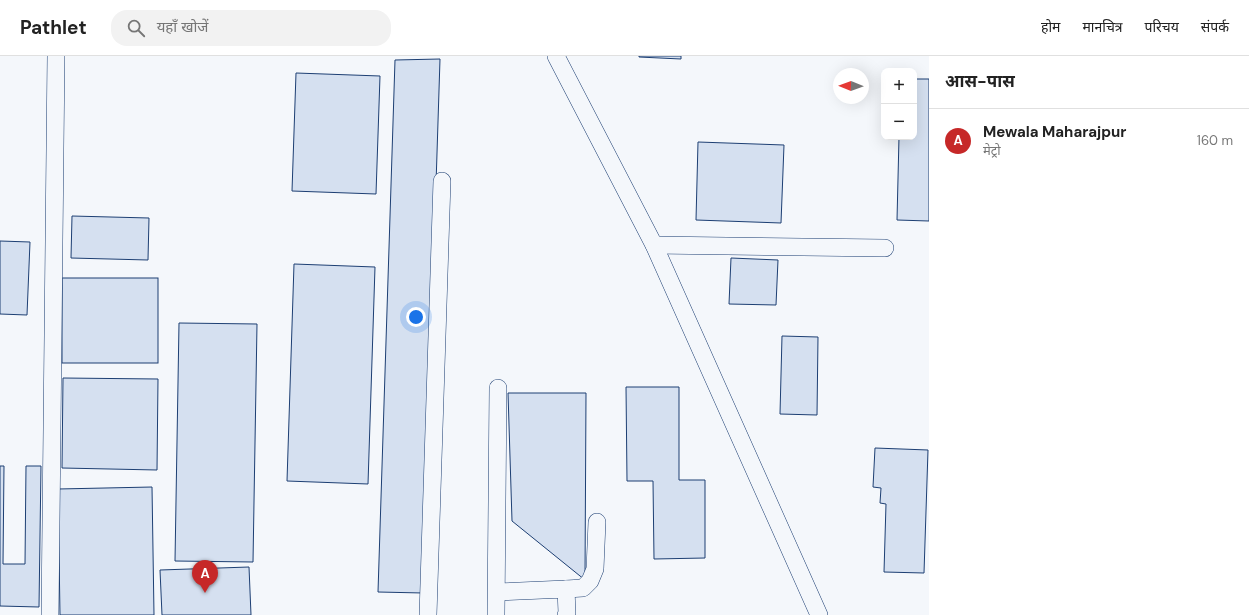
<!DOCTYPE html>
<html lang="hi">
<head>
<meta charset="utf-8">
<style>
	:root { --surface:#fff; --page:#f2f2f2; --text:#222; --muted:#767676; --line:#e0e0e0; --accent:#c62828 }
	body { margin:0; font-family:"DM Sans","Noto Sans Devanagari",sans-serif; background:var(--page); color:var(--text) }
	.controls { position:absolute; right:12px; top:12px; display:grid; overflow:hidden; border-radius:8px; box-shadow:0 4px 16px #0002 }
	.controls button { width:36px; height:36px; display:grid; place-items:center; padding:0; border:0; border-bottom:1px solid var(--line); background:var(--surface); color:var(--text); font:20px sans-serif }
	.compass { position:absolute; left:833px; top:12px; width:36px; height:36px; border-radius:50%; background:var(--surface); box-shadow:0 4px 16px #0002; rotate:271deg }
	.you { position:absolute; left:416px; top:261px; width:14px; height:14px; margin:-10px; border:3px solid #fff; border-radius:50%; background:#1a73e8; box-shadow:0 0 0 6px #1a73e833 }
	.badge { display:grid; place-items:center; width:26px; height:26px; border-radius:50%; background:var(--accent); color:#fff; font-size:13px; font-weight:700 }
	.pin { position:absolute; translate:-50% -33px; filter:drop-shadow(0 1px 2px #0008) }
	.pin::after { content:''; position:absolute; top:21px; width:14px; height:12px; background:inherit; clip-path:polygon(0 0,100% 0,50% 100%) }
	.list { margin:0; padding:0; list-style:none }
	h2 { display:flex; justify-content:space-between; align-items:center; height:52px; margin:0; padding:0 16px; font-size:17px }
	h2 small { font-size:13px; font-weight:400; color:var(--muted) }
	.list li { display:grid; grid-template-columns:26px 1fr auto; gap:12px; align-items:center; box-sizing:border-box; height:64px; padding:0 16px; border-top:1px solid var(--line) }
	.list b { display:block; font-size:15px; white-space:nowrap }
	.list p { margin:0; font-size:13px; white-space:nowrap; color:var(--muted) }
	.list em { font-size:13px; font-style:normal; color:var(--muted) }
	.icon { flex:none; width:22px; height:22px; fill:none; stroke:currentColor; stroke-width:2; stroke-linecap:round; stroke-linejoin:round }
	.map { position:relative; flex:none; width:929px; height:559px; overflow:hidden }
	header { display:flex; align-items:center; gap:24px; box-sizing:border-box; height:56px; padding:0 20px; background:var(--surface); border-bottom:1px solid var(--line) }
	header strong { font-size:19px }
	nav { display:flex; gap:22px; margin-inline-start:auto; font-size:14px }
	.search { width:280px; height:36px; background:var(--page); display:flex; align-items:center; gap:10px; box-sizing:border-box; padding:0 14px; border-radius:16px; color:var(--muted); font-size:15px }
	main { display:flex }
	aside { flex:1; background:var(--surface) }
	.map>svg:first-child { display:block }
	.building { fill:#d5e0f0; stroke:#1d3f73 }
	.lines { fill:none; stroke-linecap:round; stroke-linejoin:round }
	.minor-casing { stroke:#1d3f73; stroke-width:18 }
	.minor { stroke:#f4f7fb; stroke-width:17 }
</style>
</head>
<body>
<header>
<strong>Pathlet</strong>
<div class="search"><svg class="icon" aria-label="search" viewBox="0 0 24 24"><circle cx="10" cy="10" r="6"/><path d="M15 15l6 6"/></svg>यहाँ खोजें</div>
<nav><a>होम</a><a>मानचित्र</a><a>परिचय</a><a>संपर्क</a></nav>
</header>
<main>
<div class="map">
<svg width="929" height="559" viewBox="0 0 929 559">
	<rect width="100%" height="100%" fill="#f4f7fb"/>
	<g class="building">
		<polygon points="639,0 681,0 681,3 639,1"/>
		<polygon points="440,3 423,537 378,536 395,4"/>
		<polygon points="296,17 380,20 376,138 292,135"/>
		<polygon points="914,23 929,23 929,165 897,164 899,81 914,81"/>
		<polygon points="698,86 784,89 781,167 696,164"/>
		<polygon points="72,160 149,162 148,204 71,202"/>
		<polygon points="0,185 30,186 27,259 0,258"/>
		<polygon points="731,202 778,204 776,249 729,248"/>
		<polygon points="294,208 375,211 368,428 287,425"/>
		<rect x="62" y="222" width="96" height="85"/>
		<polygon points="179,267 257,268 253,506 175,505"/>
		<polygon points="782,280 818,281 817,359 780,358"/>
		<polygon points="63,322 158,323 157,414 62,412"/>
		<polygon points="626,331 679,331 679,424 705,424 705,502 654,503 653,425 627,425"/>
		<polygon points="508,337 586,337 585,524 512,465"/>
		<polygon points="875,392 928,394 924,517 884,516 886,448 880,447 881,432 873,431"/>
		<polygon points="0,410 4,410 3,508 25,508 26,410 41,410 39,551 0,550"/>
		<polygon points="152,431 154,559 60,559 58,433"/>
		<polygon points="249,511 251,559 162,559 160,514"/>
	</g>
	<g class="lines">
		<defs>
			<g id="minor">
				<polyline points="556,0 654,189 819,559"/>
				<polyline points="654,189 885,192"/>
				<polyline points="566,533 583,532 590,525 595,513 597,466"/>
				<polyline points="497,536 566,533 567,557 566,559"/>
				<polyline points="50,559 56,0"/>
				<polyline points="428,559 442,125"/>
				<polyline points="496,559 498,332"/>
			</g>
		</defs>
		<use href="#minor" class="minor-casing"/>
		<use href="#minor" class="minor"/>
	</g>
</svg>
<div class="controls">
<button>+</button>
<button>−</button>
</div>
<svg class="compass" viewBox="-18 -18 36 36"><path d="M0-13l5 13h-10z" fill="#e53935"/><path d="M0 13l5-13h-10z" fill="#767676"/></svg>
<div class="you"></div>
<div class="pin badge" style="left:205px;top:537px">A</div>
</div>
<aside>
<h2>आस-पास<small></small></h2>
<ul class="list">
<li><span class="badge">A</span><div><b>Mewala Maharajpur</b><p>मेट्रो</p></div><em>160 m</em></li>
</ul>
</aside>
</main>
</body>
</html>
